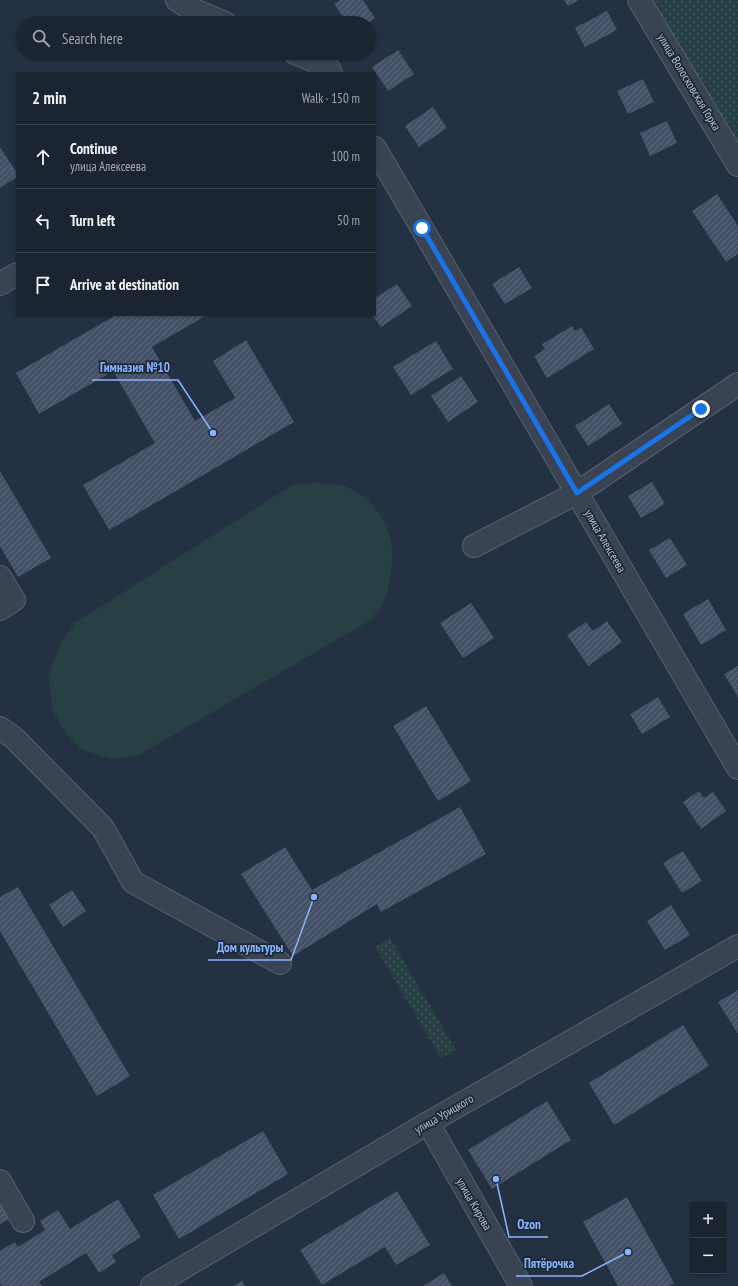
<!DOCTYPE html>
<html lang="en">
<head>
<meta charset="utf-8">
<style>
	:root { --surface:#1b2532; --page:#242d3a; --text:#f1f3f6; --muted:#a0a5ac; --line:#39424d }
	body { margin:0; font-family:"PT Sans Narrow",sans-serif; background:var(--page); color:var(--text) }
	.controls { position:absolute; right:12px; bottom:12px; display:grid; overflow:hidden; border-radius:0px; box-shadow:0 1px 3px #0004 }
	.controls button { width:36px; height:36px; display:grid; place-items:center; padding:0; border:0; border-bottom:1px solid var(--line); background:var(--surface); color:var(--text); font:20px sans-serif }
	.stop { position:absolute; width:12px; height:12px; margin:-9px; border:3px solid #1a73e8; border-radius:50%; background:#fff }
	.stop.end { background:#1a73e8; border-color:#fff; box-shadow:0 1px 4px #0008 }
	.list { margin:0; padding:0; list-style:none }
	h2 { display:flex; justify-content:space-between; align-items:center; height:52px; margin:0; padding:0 16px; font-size:17px }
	h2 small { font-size:13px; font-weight:400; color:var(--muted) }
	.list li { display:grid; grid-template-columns:26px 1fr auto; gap:12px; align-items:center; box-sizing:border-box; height:64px; padding:0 16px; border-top:1px solid var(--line) }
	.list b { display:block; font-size:15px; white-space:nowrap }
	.list p { margin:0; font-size:13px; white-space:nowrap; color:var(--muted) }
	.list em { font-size:13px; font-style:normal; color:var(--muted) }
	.icon { flex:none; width:22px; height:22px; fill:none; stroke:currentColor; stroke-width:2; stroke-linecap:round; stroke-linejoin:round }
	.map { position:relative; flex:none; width:738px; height:1286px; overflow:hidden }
	.search { position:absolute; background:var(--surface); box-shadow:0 1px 3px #0004; left:16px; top:16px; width:360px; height:44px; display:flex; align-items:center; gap:10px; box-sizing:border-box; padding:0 14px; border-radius:22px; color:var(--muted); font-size:15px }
	.panel { position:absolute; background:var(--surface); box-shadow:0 1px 3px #0004; left:16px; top:72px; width:360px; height:244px; border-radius:0px }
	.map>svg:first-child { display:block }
	.grass { fill:url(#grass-dots) }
	.green { fill:#264044 }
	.building { fill:url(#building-hatch) }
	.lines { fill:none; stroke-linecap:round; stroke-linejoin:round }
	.minor-casing { stroke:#57616f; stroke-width:24 }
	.minor { stroke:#394352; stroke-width:22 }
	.route { stroke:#1a73e8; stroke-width:5 }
	.labels { text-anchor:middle; stroke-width:3.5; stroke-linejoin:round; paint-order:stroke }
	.street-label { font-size:12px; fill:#b6becc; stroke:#1d2837 }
	.leader { fill:none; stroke:#88b4ff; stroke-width:1.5 }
	.callout-dot { fill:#88b4ff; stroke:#1d2837; stroke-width:1.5 }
	.callout-label { font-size:13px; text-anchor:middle; font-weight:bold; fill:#88b4ff; stroke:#1d2837; stroke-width:3.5; stroke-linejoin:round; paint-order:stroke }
</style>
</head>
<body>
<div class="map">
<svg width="738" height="1286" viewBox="0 0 738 1286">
	<defs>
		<pattern id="grass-dots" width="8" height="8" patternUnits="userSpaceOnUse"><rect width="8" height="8" fill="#264044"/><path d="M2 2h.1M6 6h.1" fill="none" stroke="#435a5e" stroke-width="1.8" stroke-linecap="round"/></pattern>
		<pattern id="building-hatch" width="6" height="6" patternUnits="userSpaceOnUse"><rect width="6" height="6" fill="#435065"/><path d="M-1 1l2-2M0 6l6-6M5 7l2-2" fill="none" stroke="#5c677a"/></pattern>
	</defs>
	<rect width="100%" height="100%" fill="#243143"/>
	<g class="grass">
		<polygon points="642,0 738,0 738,162"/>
		<polygon points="390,938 456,1050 441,1058 375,947"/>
	</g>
	<path class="green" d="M313 483C322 484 332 483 341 485 368 492 390 521 392 548 393 564 390 582 386 596 383 604 376 613 371 620L139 755 111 759 82 750 67 735 53 711 48 675 60 645 75 623 292 485Z"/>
	<g class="building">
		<polygon points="340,0 363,0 375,18 368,23 347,23 334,4"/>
		<polygon points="564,0 579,0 568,6"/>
		<polygon points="607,11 617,30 585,47 575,28"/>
		<polygon points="398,50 414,74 388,91 372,67"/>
		<polygon points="643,79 654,102 628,114 617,91"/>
		<polygon points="433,107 447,128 419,147 405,126"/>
		<polygon points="667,121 677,143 650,156 640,133"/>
		<polygon points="0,147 17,173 17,177 0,188"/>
		<polygon points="717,194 738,226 738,254 726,262 692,211"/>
		<polygon points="519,267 532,288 505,304 492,284"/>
		<polygon points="397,284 412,306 381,327 372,315 375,315 375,298"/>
		<polygon points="116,315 207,315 152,347 195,421 235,398 213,361 246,340 294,422 109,530 83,485 155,443 113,371 39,414 16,373"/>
		<polygon points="572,326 575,331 581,327 594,349 547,378 534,356 545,349 542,344"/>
		<polygon points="436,341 453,369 411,395 393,367"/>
		<polygon points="461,376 478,402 448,422 431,396"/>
		<polygon points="609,404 622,424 588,446 575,426"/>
		<polygon points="0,471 51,558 18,577 0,546"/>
		<polygon points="652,482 665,504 641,518 628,496"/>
		<polygon points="670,538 687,565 666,578 649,550"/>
		<polygon points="708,599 726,630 701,645 683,614"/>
		<polygon points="471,603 494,638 463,658 440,623"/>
		<polygon points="607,621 622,642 588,666 567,635 586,622 593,631"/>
		<polygon points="738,666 738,697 724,674"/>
		<polygon points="658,697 670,717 642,734 630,714"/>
		<polygon points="426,706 471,781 438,801 393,726"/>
		<polygon points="699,791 704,798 713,792 726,811 701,829 683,802"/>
		<polygon points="460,807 486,854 381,912 377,904 293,956 241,874 285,847 312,890"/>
		<polygon points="683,851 702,881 682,893 663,863"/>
		<polygon points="18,887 130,1076 97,1096 0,931 0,897"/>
		<polygon points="72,890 86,911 63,927 49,905"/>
		<polygon points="671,905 690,935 665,950 647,921"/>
		<polygon points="738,990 738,1034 718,1002"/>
		<polygon points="683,1025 709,1066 614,1125 589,1083"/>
		<polygon points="547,1101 571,1140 492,1189 468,1150"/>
		<polygon points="263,1131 288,1174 179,1239 153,1195"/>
		<polygon points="397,1191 430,1245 396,1265 385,1247 322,1285 300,1250"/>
		<polygon points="627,1197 674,1283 669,1286 618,1286 583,1222"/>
		<polygon points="118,1199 141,1237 112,1255 116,1262 99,1273 86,1253 39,1282 42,1286 2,1286 0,1283 0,1251 15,1242 18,1247 45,1230 40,1221 58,1210 70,1229"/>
		<polygon points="0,1200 10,1218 0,1224"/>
		<polygon points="444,1273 452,1286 423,1286"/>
		<polygon points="242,1281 245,1286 233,1286"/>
	</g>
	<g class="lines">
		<defs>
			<g id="minor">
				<polyline points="177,0 187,7 225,23"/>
				<polyline points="639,0 738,165"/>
				<polyline points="295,53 328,67 331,73"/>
				<polyline points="375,148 738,768"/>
				<polyline points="0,284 17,274"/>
				<polyline points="474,546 577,493 738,384"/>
				<polyline points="0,577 14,600 0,609"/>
				<polyline points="0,728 14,738 103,828 133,882 280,963"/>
				<polyline points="428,1123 521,1286"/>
				<polyline points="0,1181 23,1221"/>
				<polyline points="152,1286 428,1123 738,946"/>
			</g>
		</defs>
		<use href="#minor" class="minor-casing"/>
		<use href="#minor" class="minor"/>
	</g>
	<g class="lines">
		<polyline class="route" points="422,228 577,493 701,409"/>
	</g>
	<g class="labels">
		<g class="street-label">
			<text transform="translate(689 82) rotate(59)" y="4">улица Волосковская Горка</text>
			<text transform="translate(605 541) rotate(60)" y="4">улица Алексеева</text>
			<text transform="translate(444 1114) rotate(-30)" y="4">улица Урицкого</text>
			<text transform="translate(474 1204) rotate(60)" y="4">улица Кирова</text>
		</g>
	</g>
	<path class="leader" d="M213 433L178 380H92M314 897L291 960H208M496 1179L509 1237H548M628 1252L582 1276H516"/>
	<g class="callout-dot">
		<circle cx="213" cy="433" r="4"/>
		<circle cx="314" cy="897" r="4"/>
		<circle cx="496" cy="1179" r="4"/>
		<circle cx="628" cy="1252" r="4"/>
	</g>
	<g class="callout-label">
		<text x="135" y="372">Гимназия №10</text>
		<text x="250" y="952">Дом культуры</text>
		<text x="529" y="1229">Ozon</text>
		<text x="549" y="1268">Пятёрочка</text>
	</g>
</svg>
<div class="controls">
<button>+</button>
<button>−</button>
</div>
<div class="stop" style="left:422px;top:228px"></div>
<div class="stop end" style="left:701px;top:409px"></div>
<div class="search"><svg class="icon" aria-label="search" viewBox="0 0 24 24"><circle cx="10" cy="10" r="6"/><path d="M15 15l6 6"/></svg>Search here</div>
<section class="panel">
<h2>2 min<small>Walk · 150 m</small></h2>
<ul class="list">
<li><svg class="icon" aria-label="ahead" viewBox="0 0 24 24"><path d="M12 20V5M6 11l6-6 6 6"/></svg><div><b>Continue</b><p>улица Алексеева</p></div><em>100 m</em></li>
<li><svg class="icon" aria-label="left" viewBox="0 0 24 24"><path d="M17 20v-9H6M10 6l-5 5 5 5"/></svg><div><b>Turn left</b></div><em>50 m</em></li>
<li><svg class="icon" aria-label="arrive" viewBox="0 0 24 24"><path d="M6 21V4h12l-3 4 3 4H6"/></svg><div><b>Arrive at destination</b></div></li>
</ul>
</section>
</div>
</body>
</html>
